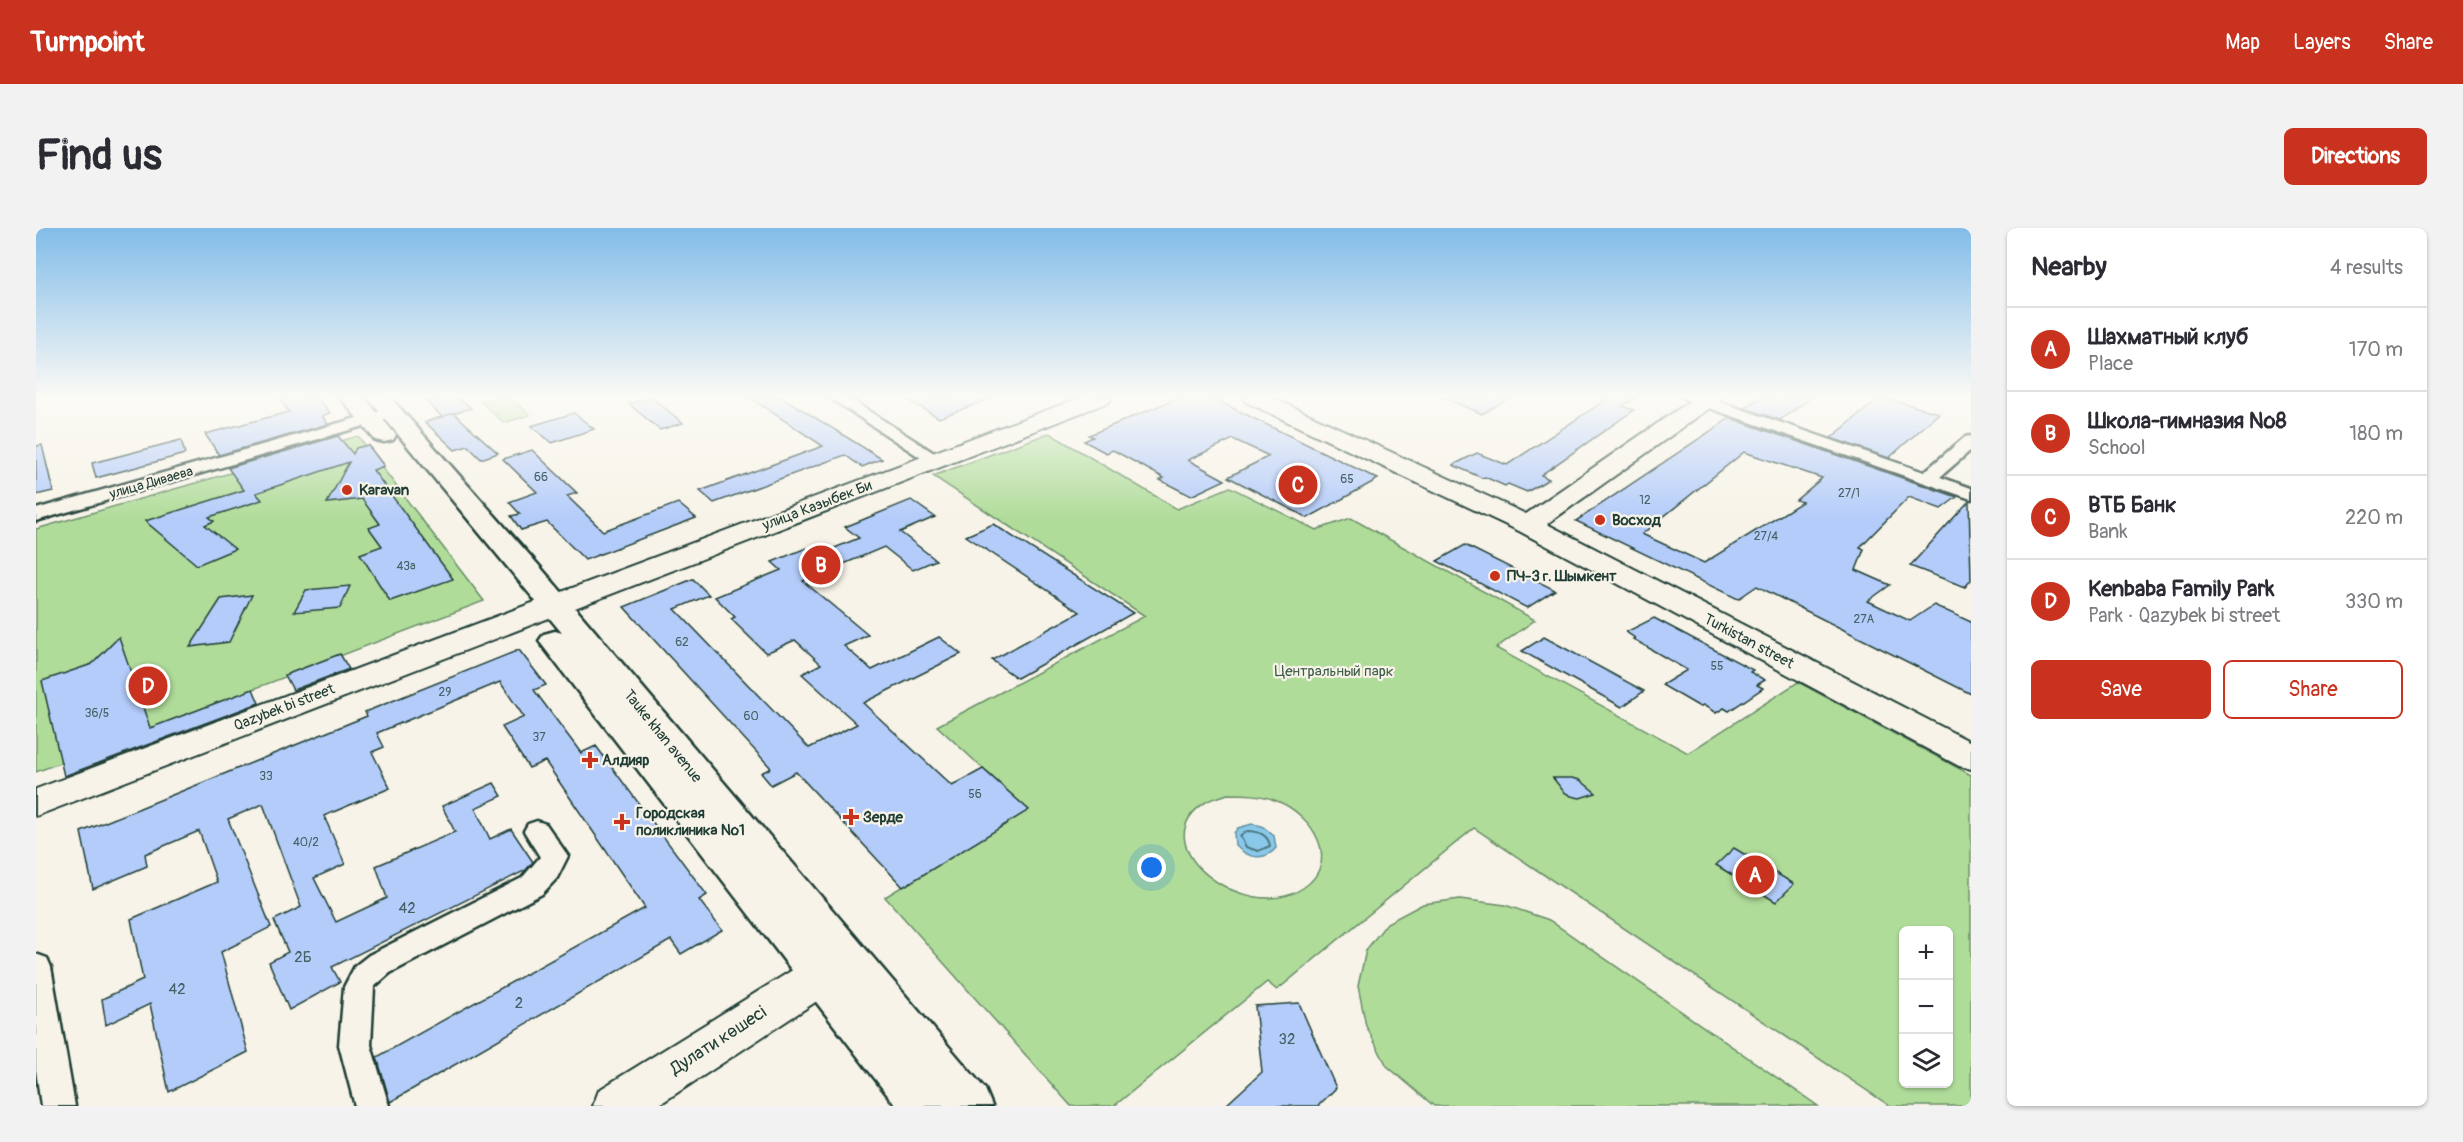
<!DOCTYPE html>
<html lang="en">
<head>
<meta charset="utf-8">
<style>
	:root { --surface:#fff; --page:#f2f2f3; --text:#2b2b33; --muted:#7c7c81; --line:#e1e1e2; --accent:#c8321e }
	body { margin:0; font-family:Pangolin,sans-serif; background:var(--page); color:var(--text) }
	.controls { position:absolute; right:18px; bottom:18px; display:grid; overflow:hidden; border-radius:9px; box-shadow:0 2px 4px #0004 }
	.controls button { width:54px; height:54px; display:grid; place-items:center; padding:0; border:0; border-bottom:2px solid var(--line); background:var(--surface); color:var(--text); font:30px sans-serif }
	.you { position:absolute; left:1116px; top:640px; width:21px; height:21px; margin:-15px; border:4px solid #fff; border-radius:50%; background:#1a73e8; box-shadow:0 0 0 9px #1a73e833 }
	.badge { display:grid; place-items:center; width:39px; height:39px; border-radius:50%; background:var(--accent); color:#fff; font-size:20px; font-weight:700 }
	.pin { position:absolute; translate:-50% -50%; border:3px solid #fff; box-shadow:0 2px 6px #0006 }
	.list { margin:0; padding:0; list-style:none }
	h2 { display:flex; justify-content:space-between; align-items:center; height:78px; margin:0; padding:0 24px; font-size:26px }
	h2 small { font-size:20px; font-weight:400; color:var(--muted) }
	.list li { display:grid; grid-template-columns:39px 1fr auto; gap:18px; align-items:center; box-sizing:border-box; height:84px; padding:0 24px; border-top:2px solid var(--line) }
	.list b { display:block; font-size:22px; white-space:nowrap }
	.list p { margin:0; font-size:20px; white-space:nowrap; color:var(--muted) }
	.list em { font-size:20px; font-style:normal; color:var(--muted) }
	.actions { display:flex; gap:12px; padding:18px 24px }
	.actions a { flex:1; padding:14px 0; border:2px solid var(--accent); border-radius:9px; text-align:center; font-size:21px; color:var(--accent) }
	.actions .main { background:var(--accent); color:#fff }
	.icon { flex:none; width:33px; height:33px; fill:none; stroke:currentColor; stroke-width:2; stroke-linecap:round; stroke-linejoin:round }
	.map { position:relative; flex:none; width:1935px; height:878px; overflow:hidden; border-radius:9px }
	header { display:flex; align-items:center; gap:36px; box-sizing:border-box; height:84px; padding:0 30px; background:var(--accent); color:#fff }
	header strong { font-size:28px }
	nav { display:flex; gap:33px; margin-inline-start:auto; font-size:21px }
	.intro { display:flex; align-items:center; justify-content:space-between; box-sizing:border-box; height:144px; padding:0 36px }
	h1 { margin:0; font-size:42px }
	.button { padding:15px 27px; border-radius:9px; background:var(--accent); color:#fff; font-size:21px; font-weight:700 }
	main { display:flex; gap:36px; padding:0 36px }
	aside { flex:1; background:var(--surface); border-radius:9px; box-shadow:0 2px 4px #0004 }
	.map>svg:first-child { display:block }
	.green { fill:#b0dc9a; stroke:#688c67; stroke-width:1.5; fill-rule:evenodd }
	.water { fill:#8ac8ea; stroke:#5f90a1; stroke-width:1.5 }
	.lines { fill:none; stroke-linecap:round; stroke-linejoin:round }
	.shore { stroke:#4a757d; stroke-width:2 }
	.building { fill:#b4ccfa; stroke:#1f3d34; stroke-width:1.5; fill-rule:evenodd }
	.street-casing { stroke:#1f3d34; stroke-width:5 }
	.secondary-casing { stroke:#1f3d34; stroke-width:4 }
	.primary-casing { stroke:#1f3d34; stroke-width:5 }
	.street { fill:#f7f3e8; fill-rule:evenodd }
	.secondary { fill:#f7f3e8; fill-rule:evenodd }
	.primary { fill:#f7f3e8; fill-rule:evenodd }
	.poi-dot { fill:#c8321e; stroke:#f7f3e8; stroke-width:2 }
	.labels { text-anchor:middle; stroke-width:4.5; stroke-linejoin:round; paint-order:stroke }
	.number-label { font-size:12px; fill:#446166 }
	.far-street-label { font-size:14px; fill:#1f3d34; stroke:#f7f3e8 }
	.poi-label { font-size:15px; font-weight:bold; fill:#1f3d34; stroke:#f7f3e8; text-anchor:start }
	.street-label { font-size:15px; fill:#1f3d34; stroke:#f7f3e8 }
	.park-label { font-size:15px; fill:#3c5d48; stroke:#f7f3e8 }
	.near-number-label { font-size:15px; fill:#446166 }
	.near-street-label { font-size:18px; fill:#1f3d34; stroke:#f7f3e8 }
</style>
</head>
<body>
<header>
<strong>Turnpoint</strong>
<nav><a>Map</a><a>Layers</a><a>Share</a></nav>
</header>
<div class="intro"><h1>Find us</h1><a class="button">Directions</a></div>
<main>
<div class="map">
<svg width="1935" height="878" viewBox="0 0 1935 878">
	<rect width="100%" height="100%" fill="#f7f3e8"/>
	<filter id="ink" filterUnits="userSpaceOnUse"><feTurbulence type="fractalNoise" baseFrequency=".0167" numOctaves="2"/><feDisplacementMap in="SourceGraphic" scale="12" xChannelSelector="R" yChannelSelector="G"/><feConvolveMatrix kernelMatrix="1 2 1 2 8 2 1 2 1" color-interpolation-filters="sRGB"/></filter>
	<g filter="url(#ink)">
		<g class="green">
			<polygon points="460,169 473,169 494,187 468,195 444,173"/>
			<path d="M1013 205 1141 281 1194 259 1280 302 1315 290 1499 392 1460 420 1652 525 1762 454 1935 547V878H1854L1438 600 1241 762 1231 754 1078 878H1035L849 669 992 582 901 498 1109 388 897 248ZM1191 566C1208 566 1225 566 1241 573 1275 586 1307 633 1267 660 1210 698 1102 617 1170 574 1176 570 1185 569 1191 566ZM1868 702H1912V856H1868Z"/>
			<polygon points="322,208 448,373 0,544 0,301"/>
			<polygon points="1424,671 1469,677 1513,692 1782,878 1398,878 1351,838 1330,798 1322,758 1330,722 1351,695 1387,676"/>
		</g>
		<path class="water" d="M1216 596 1226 598 1238 608 1240 620C1228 634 1211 630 1199 617L1198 605 1202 600Z"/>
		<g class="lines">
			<path class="shore" d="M1211 603C1222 603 1232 606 1234 618L1222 623 1210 619 1204 608Z"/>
		</g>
		<g class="building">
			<polygon points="243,169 281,169 294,185 286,188 292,196 183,227 169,206 253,184"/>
			<polygon points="411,169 421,169 435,180 406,189 391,174"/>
			<polygon points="615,169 647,195 624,202 593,176"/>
			<polygon points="713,169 746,169 846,231 826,239 809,227 678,275 664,263 787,218"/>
			<polygon points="867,169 956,169 956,170 903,190"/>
			<polygon points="1144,169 1174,169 1342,251 1272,290 1192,249 1233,228 1197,211 1152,232 1189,252 1155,268 1124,252 1128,250 1077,222 1070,225 1048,213 1057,209 1053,207"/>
			<polygon points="1406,169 1475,169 1446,186"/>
			<polygon points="1574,169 1601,169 1586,178 1598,182 1505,247 1513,251 1491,264 1472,256 1469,258 1449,249 1446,250 1417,237 1441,225 1471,237"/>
			<polygon points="1725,169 1776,169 1744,192 1708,180"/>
			<polygon points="1845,169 1903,185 1853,230 1795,210"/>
			<polygon points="418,185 462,225 445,231 432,218 419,222 389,194"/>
			<polygon points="538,185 558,201 516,215 495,198"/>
			<path d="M1694 190 1921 269 1905 281 1873 269 1824 319 1828 321 1820 342 1854 357 1832 373 1874 393 1898 377 1935 394V466L1721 358 1702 371 1540 293ZM1708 224 1786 250 1760 272 1766 274 1668 335 1606 306Z"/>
			<polygon points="302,208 317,226 320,220 332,217 348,238 337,242 417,351 354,373 324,326 346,318 333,300 344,296 326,271 291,275 313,234 220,265 226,272 173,289 178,293 169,297 199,321 161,337 109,293 208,262 192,240"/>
			<polygon points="145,212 149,226 60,250 56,235"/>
			<polygon points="6,217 17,263 0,267 0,218"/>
			<polygon points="496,222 541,265 531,268 567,303 642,275 660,290 549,332 511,294 485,302 475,288 484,286 473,274 501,264 467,231"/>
			<polygon points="875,272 899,289 864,304 900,332 877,342 848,319 767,353 832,407 808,418 836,442 903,409 925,426 827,475 916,558 947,541 993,582 867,659 760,544 735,557 725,545 735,540 588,379 657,351 673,367 639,381 773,520 821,496 766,446 785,436 759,412 730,425 695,391 699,389 679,369 745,342 736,334 770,320 779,328 823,310 809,299"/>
			<polygon points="1933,273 1935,352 1929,359 1874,338"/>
			<polygon points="957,296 1097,385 981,450 956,432 1044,384 930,308"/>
			<polygon points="1429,317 1519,362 1491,380 1401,333"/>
			<polygon points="314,358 304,380 258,384 270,362"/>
			<polygon points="216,367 193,414 154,419 185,371"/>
			<polygon points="1618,390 1717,442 1714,444 1729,452 1721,457 1727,460 1693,483 1688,480 1680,485 1667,477 1664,479 1626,457 1651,442 1597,411 1599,410 1590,404"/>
			<polygon points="83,409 114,500 217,461 223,475 28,548 6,453 56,436"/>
			<polygon points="1508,409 1608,463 1586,479 1486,423"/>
			<polygon points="483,422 510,457 498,462 545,525 560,518 671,667 663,672 686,702 645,726 635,712 354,874 341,829 609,680 509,533 493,540 466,499 488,489 464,454 341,505 348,519 336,524 354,560 288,588 309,636 278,650 300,694 351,670 340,638 419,604 406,578 458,555 466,568 439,580 454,611 475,601 497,634 490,642 296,739 304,754 253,782 233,734 252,724 238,692 265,679 227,576 192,591 235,699 185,724 212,824 133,864 114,776 70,797 66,771 107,752 95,691 181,654 163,603 109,626 111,638 57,661 45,604 331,488 329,484"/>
			<polygon points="304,426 313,441 257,462 249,447"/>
			<polygon points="1517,550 1536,550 1544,552 1560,565 1544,570 1535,568 1528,564"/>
			<polygon points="1698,620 1758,656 1740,674 1680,637"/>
			<polygon points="1263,775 1300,860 1282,878 1189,878 1226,844 1219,778"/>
		</g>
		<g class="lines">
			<defs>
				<g id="street">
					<polygon points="793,169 811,169 909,232 906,236 894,236"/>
					<polygon points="1648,169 1670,169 1888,244 1929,209 1935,208 1935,222 1904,249 1935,260 1935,271 1650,172"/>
					<polygon points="356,180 364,185 362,188 0,293 0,281"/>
					<polygon points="501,593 510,596 532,628 521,650 506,666 354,745 338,759 335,817 353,878 319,878 303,817 308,759 319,738 333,727 486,650 504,629 488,603 492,596"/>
					<polygon points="0,726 11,730 15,739 39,878 5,878 0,842"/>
				</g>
				<g id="secondary">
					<polygon points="1046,169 1076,169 1073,174 0,588 0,561"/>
					<polygon points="1207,169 1235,169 1490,286 1660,169 1685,169 1682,174 1511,296 1935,514 1935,541 1923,538 1483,303 1210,174"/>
					<polygon points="804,717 819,722 825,735 819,748 621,878 557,878 563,862 789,722"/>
				</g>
				<g id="primary">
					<polygon points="304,169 328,169 360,207 357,212 348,214 339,212"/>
					<polygon points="331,169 354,169 505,340 949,861 956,878 860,878 503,413 508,406 519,403 526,405"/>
				</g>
			</defs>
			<use href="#street" class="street-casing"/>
			<use href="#secondary" class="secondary-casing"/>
			<use href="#primary" class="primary-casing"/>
			<use href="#street" class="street"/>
			<use href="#secondary" class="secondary"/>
			<use href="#primary" class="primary"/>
		</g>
	</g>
	<linearGradient id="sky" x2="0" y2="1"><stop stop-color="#82bce9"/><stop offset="0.58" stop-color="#fbfaf5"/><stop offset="1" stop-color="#fbfaf5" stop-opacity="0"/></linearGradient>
	<rect width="1935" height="291" fill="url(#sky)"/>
	<g class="poi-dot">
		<circle cx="311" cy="262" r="6"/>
		<circle cx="1564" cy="292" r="6"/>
		<circle cx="1459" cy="348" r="6"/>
		<path d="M551 523h6v6h6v6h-6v6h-6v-6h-6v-6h6z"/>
		<path d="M812 580h6v6h6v6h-6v6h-6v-6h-6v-6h6z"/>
		<path d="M583 585h6v6h6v6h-6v6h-6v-6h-6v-6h6z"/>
	</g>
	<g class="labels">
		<g class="number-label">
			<text x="505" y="253">66</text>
			<text x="1311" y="255">65</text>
			<text x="1813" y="269">27/1</text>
			<text x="1609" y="276">12</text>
			<text x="1730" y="312">27/4</text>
			<text x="370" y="342">43а</text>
			<text x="1828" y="395">27А</text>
			<text x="646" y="418">62</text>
			<text x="1681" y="442">55</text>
			<text x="409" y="468">29</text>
			<text x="61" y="489">36/5</text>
			<text x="715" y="492">60</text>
			<text x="503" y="513">37</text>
			<text x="230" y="552">33</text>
			<text x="939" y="570">56</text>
			<text x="270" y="618">40/2</text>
		</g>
		<g class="far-street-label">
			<text transform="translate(115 254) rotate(-16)" y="5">улица Диваева</text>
		</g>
		<g class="poi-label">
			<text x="323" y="267">Karavan</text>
			<text x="1576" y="297">Восход</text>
			<text x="1471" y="353">ПЧ-3 г. Шымкент</text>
			<text x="566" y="537">Алдияр</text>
			<text x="600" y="590">Городская<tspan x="600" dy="17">поликлиника №1</tspan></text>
			<text x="827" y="594">Зерде</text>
		</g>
		<g class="street-label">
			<text transform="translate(781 277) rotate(-21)" y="5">улица Казыбек Би</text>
			<text transform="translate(1713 413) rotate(28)" y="5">Turkistan street</text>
			<text transform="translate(248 479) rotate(-21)" y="5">Qazybek bi street</text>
			<text transform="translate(627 508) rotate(51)" y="5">Tauke khan avenue</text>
		</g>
		<g class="park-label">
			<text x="1298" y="448">Центральный парк</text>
		</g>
		<g class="near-number-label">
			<text x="371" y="685">42</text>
			<text x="267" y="734">2Б</text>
			<text x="141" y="766">42</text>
			<text x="483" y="780">2</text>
			<text x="1251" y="816">32</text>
		</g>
		<g class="near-street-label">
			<text transform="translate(682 812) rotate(-33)" y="6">Дулати көшесі</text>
		</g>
	</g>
</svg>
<div class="controls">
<button>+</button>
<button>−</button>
<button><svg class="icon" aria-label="layers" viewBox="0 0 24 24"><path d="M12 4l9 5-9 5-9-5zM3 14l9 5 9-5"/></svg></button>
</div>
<div class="you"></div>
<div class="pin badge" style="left:1719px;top:647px">A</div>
<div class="pin badge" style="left:785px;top:337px">B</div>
<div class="pin badge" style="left:1262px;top:257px">C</div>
<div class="pin badge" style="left:112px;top:458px">D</div>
</div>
<aside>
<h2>Nearby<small>4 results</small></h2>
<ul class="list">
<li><span class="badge">A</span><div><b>Шахматный клуб</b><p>Place</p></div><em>170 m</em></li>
<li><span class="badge">B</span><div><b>Школа-гимназия №8</b><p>School</p></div><em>180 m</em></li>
<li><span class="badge">C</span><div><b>ВТБ Банк</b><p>Bank</p></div><em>220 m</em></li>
<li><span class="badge">D</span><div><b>Kenbaba Family Park</b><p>Park · Qazybek bi street</p></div><em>330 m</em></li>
</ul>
<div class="actions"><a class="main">Save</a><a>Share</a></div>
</aside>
</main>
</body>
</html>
